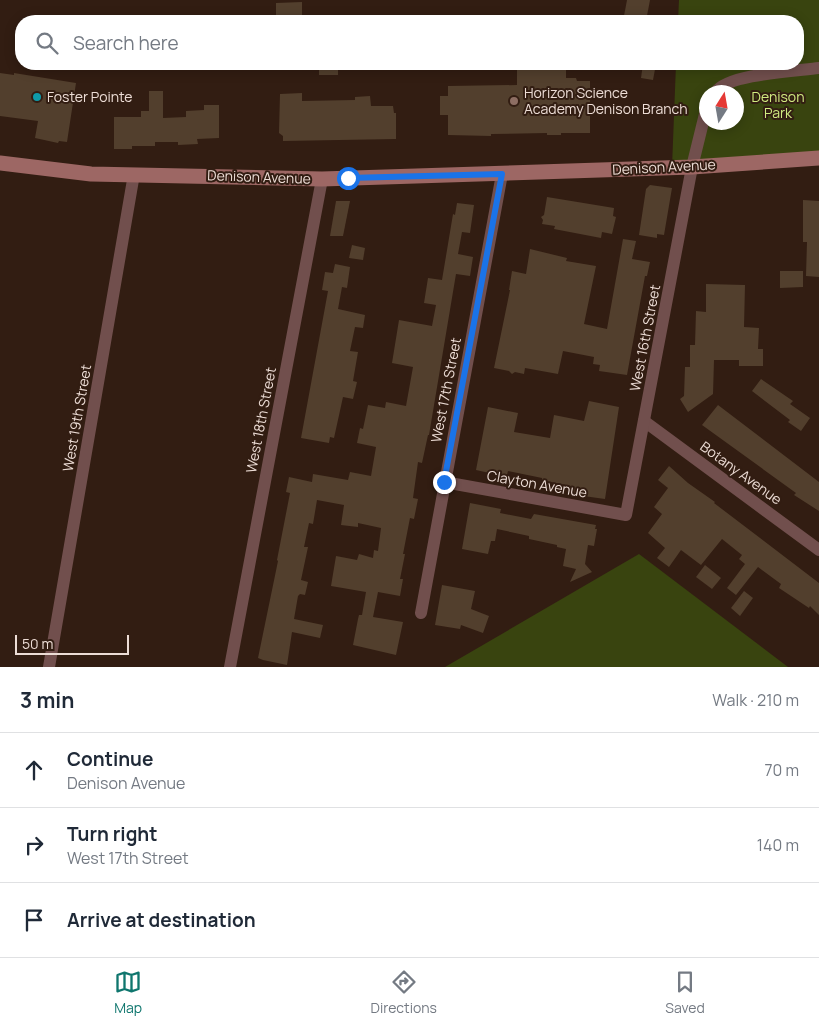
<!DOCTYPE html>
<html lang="en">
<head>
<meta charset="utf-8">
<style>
	:root { --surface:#fff; --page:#f2f2f3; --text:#1f2937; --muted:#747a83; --line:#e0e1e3; --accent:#0f766e }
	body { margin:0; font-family:Manrope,sans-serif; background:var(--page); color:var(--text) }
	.compass { position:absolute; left:699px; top:85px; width:45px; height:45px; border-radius:50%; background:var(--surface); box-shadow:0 2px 12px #0003; rotate:11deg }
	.scale { position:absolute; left:15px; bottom:12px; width:114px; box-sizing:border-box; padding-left:5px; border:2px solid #edddd6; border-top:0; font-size:14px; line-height:18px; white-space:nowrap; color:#edddd6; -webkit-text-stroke:4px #321d12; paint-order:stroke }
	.stop { position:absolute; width:15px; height:15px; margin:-11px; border:4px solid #1a73e8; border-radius:50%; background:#fff }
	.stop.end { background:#1a73e8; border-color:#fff; box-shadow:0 1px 5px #0008 }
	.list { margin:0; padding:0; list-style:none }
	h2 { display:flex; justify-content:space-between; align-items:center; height:65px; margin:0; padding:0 20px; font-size:21px }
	h2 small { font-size:16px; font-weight:400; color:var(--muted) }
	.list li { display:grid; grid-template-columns:32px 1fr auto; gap:15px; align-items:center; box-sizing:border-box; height:75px; padding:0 20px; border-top:1px solid var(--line) }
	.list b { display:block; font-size:19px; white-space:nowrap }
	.list p { margin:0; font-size:16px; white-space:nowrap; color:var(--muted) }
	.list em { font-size:16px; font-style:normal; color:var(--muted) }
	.icon { flex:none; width:28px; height:28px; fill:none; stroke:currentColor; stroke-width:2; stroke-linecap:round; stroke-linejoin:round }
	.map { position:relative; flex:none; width:819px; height:667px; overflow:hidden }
	.search { position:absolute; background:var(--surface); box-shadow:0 2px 12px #0003; left:15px; right:15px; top:15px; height:55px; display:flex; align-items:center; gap:12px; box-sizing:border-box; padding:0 18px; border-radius:20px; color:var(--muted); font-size:19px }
	.sheet { height:290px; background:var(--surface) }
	nav { display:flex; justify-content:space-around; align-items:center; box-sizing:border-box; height:70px; border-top:1px solid var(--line); background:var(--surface); font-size:14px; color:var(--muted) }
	nav a { display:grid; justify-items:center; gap:2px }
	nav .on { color:var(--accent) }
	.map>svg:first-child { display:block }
	.green { fill:#39440f; fill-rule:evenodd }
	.building { fill:#523f2d }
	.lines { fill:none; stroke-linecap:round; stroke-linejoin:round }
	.street { stroke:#714f4d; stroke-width:12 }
	.secondary { stroke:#9d6764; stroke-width:15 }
	.route { stroke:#1a73e8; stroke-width:6 }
	.culture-dot { fill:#0f9aa8; stroke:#321d12; stroke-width:2 }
	.education-dot { fill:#8d6e63; stroke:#321d12; stroke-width:2 }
	.labels { text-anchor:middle; stroke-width:4; stroke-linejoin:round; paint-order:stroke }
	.poi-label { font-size:14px; fill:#edddd6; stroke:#321d12; text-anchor:start }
	.park-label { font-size:14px; fill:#d0ea80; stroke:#321d12 }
	.street-label { font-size:14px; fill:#edddd6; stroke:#321d12 }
</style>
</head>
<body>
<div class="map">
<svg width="819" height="667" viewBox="0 0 819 667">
	<rect width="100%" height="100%" fill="#321d12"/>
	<g class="green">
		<path d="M679 0H819V158L672 167 676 64H798V21H678ZM706 92H736V122H706Z"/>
		<polygon points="639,554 788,667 445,667"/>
	</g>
	<g class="building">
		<polygon points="627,0 650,0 646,21 623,21"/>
		<polygon points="302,2 302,18 276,18 276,3"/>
		<rect x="319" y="64" width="19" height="11"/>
		<polygon points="643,64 656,64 653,80 641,78"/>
		<polygon points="566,66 566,78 576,78 577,81 590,81 590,133 561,133 561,135 547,135 547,133 491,134 491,136 448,135 448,115 440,115 440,96 448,96 448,86 517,85 517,67"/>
		<polygon points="0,73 14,75 14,73 76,83 67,142 59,141 58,143 35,138 38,121 0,116"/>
		<polygon points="149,91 163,91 163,118 186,117 186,111 204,110 204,105 219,105 219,138 197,139 198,144 178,145 178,142 155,142 155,146 132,146 132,149 114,149 114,117 141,117 141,111 149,111"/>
		<polygon points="302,93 302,101 355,100 355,97 370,96 371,106 393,106 394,113 396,113 396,139 283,141 283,136 279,133 280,94"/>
		<polygon points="650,185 672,188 664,235 657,234 657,238 639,235 646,189"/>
		<polygon points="547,197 614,208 613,216 616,217 612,234 602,232 601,238 554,229 555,226 542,224 543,220 541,217 544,215"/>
		<polygon points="803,200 819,201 819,277 806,276 807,242 803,242"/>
		<polygon points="336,201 350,201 343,236 330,236"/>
		<polygon points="457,203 474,205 470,233 462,232 458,254 473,257 470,276 456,274 429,435 428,435 422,463 418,462 413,498 418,499 414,519 410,518 403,554 405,554 400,579 403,579 400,596 378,592 373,617 403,622 396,655 353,645 358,619 359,615 362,615 366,592 331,586 336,556 357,560 359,554 373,558 374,550 378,551 381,528 358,523 358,527 341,525 344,505 317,500 313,524 309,523 304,547 308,547 301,580 308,582 305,595 300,594 298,596 294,619 323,625 320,638 292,632 287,665 263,660 258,658 278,561 277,560 290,493 286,492 289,477 312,482 313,474 348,480 350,472 371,476 376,447 357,443 360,428 363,429 368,405 385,408 386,402 406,406 413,367 392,363 399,320 432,326 436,305 424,303 428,278 442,280 453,214 455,215"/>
		<polygon points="623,239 636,241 632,259 650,262 647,276 645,276 627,375 599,371 600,365 593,364 594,357 563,351 558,374 525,368 524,374 515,372 512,374 509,371 494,368 510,290 509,290 512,271 526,274 530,249 567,258 566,261 596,266 584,324 607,329"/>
		<polygon points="352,245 365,248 363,260 349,258"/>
		<polygon points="335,264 350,267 347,288 342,287 338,309 365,315 363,328 355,327 350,351 358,352 353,381 357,382 353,399 343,397 334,438 330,437 329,443 301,438 328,291 322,290 325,272 333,273"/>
		<polygon points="780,271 803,271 803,287 780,288"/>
		<polygon points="706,284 745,285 744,327 759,328 758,349 763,349 763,366 739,366 739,360 714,360 713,394 688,412 680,399 684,396 685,367 690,367 690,345 695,345 696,311 706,312"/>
		<polygon points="761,379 793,401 790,404 810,418 801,431 788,422 790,420 752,391"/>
		<polygon points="589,401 619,407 605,499 569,494 570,486 542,480 542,478 508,471 507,475 503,476 476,470 488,407 518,413 514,432 550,438 554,415 584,421"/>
		<polygon points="718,405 819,482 819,511 794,495 796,493 702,425"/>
		<polygon points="669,466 688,483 715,502 714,503 819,583 819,615 810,606 809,608 779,588 781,584 758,567 736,595 727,588 745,564 739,559 742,555 722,539 701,565 681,550 669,567 657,558 665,548 648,533 662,514 654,507 668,488 658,480"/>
		<polygon points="470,503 501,509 500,513 531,519 534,514 596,525 595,529 597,529 594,546 588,545 585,564 592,572 570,582 576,569 563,566 566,549 557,547 557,545 529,539 529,536 497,529 495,541 491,541 488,554 462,549"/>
		<polygon points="705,565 721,578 712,589 696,577"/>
		<polygon points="442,585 475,591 471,609 489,616 483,633 461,625 460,629 435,625"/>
		<polygon points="744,591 753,598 740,616 731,608"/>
	</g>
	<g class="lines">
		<g class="street">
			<path d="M716 92C727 74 797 71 819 68"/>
			<polyline points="644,421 819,550"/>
			<polyline points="444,482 626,515 692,167 706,110"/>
			<polyline points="421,613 502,174"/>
			<polyline points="49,667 134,174"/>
			<polyline points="230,667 322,179"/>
		</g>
		<polyline class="secondary" points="0,163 91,174 322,179 692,167 819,158"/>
	</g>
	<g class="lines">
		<polyline class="route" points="348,178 502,174 444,482"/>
	</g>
	<circle class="culture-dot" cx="37" cy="97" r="5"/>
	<circle class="education-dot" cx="514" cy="101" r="5"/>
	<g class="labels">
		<g class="poi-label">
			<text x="524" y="98">Horizon Science<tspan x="524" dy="16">Academy Denison Branch</tspan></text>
			<text x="47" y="102">Foster Pointe</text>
		</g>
		<g class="park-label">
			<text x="778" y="102">Denison<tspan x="778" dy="16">Park</tspan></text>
		</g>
		<g class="street-label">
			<text transform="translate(664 167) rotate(-3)" y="5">Denison Avenue</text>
			<text transform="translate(259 177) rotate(2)" y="5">Denison Avenue</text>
			<text transform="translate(645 338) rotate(-79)" y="5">West 16th Street</text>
			<text transform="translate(446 390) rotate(-79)" y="5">West 17th Street</text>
			<text transform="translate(77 418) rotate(-80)" y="5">West 19th Street</text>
			<text transform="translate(261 420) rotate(-79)" y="5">West 18th Street</text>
			<text transform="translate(741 473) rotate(36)" y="5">Botany Avenue</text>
			<text transform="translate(537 484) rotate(10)" y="5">Clayton Avenue</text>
		</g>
	</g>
</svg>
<svg class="compass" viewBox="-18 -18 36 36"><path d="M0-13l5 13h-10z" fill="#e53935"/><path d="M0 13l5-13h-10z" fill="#747a83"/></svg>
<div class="scale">50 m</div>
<div class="stop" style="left:348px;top:178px"></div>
<div class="stop end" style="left:444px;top:482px"></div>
<div class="search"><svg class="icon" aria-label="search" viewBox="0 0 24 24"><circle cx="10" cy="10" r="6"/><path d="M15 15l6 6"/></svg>Search here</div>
</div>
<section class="sheet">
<h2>3 min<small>Walk · 210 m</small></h2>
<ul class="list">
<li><svg class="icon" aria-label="ahead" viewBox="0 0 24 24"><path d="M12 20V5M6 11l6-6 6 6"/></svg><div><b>Continue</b><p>Denison Avenue</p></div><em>70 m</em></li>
<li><svg class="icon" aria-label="right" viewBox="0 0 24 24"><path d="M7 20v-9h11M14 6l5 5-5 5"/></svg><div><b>Turn right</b><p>West 17th Street</p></div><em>140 m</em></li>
<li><svg class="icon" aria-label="arrive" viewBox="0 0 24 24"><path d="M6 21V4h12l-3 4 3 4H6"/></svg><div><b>Arrive at destination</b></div></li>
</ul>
</section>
<nav>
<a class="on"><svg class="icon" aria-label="map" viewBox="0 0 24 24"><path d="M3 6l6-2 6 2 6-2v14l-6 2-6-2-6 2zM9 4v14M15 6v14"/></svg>Map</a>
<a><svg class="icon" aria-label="directions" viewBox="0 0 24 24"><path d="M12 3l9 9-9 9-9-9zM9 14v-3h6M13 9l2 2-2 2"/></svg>Directions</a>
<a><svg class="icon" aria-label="saved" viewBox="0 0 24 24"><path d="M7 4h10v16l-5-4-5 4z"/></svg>Saved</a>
</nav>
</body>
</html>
